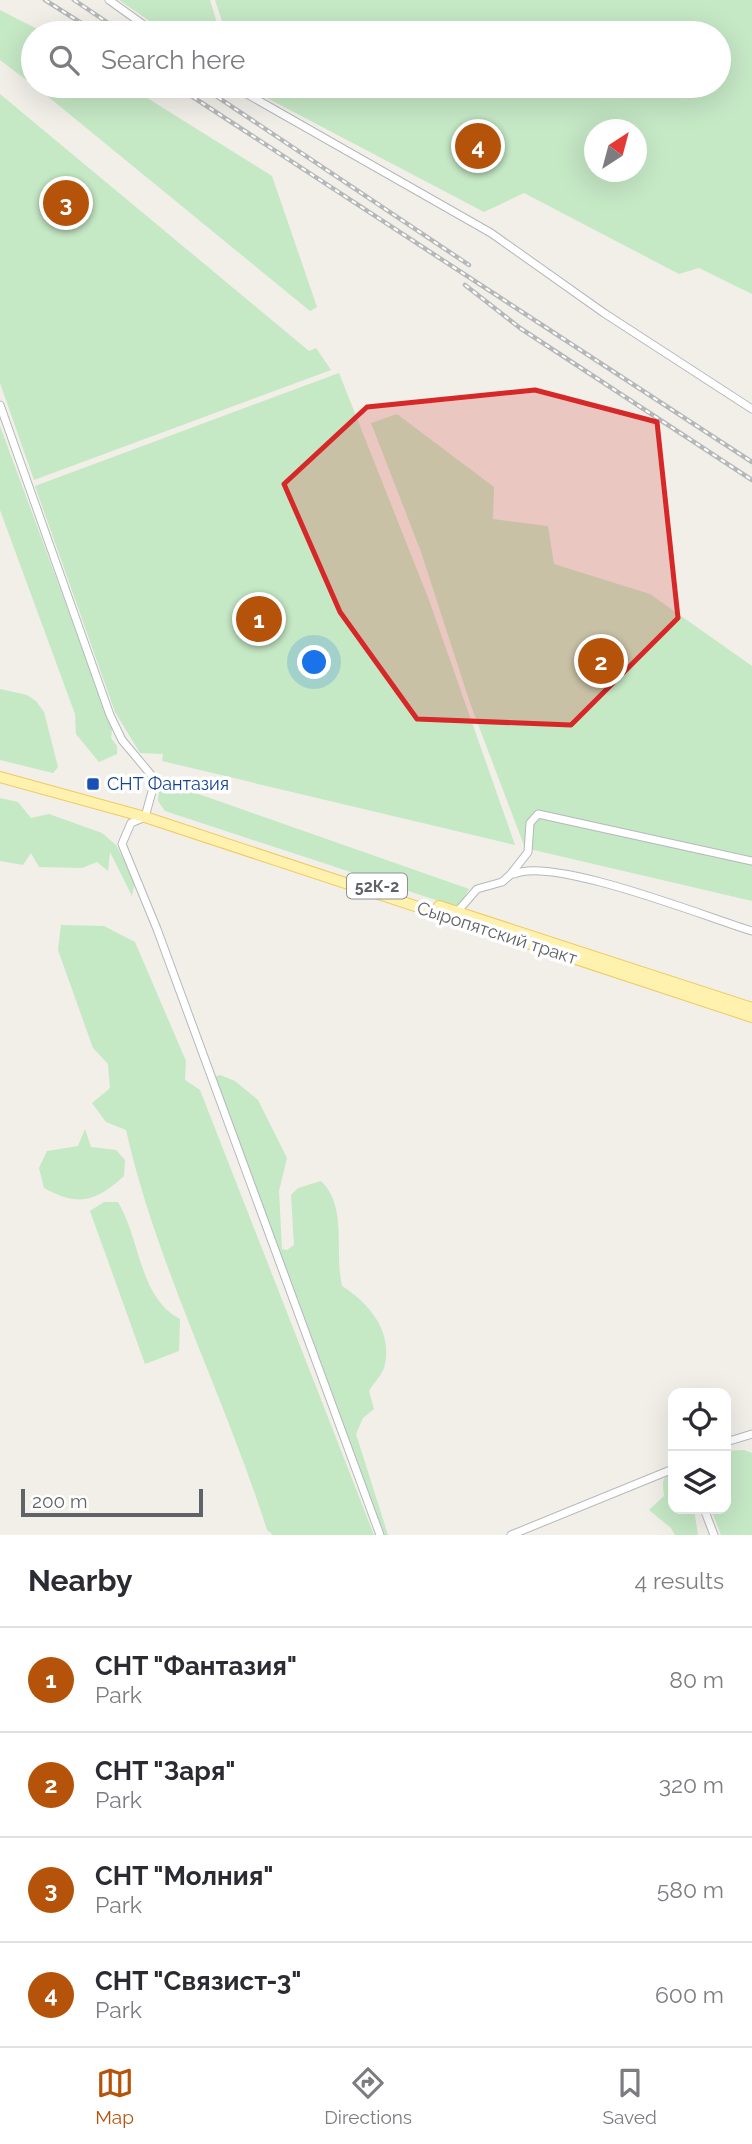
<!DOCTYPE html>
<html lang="en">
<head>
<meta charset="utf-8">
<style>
	:root { --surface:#fff; --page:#f2f2f3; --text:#2b2b33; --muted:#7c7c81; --line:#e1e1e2; --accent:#b45309 }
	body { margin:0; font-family:Raleway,sans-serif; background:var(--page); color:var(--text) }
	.controls { position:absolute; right:21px; bottom:21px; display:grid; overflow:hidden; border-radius:14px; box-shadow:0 7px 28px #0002 }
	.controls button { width:63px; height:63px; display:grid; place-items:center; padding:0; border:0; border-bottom:2px solid var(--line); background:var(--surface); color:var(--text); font:35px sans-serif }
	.compass { position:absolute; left:584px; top:119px; width:63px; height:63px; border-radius:50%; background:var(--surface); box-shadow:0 7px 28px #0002; rotate:36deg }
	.scale { position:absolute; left:21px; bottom:18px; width:182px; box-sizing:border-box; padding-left:7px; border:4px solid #5f6368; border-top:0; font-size:19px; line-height:24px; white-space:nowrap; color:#5f6368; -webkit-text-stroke:5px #fff; paint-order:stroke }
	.you { position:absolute; left:315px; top:663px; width:24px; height:24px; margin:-18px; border:5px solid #fff; border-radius:50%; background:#1a73e8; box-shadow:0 0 0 10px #1a73e833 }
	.badge { display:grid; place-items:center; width:46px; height:46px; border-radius:50%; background:var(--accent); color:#fff; font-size:23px; font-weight:700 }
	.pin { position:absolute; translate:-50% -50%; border:4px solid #fff; box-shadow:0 2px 7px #0006 }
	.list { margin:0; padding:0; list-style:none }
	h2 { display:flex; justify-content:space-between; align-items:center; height:91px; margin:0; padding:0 28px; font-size:30px }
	h2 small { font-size:23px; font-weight:400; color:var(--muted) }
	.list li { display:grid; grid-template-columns:46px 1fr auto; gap:21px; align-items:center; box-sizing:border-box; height:105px; padding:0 28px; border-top:2px solid var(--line) }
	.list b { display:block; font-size:26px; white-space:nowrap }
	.list p { margin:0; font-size:23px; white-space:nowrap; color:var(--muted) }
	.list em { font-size:23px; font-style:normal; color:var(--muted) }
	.icon { flex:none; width:38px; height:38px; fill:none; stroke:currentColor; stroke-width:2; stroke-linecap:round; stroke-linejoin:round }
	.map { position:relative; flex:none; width:752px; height:1535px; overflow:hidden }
	.search { position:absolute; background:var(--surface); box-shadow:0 7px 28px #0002; left:21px; right:21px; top:21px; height:77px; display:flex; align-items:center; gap:18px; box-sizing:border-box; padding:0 24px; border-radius:38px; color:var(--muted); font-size:26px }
	.sheet { height:511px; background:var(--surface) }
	nav { display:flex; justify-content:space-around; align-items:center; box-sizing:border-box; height:98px; border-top:2px solid var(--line); background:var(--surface); font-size:19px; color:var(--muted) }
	nav a { display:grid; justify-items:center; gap:4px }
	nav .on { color:var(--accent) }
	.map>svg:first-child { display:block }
	.green { fill:#c5e8c5; fill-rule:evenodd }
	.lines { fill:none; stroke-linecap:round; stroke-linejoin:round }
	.minor-casing { stroke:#b5b8bc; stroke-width:9 }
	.primary-casing { stroke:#f2c960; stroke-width:12 }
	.minor { stroke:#fff; stroke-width:7 }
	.primary { stroke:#fff2af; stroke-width:10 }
	.rail-casing { stroke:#b6b7b8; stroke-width:4.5 }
	.rail { stroke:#fff; stroke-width:2; stroke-dasharray:5; stroke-linecap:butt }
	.marked { fill:#d62828; fill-opacity:0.2; stroke:#d62828; stroke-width:5; stroke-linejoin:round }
	.transit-dot { fill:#1a4fb4; stroke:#fff; stroke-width:2.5 }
	.labels { text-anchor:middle; stroke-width:7; stroke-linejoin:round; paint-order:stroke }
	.shield { fill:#fff; stroke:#8f9295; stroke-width:2 }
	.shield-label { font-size:16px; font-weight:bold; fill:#5f6368 }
	.transit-label { font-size:18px; fill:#164399; stroke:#fff; text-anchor:start }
	.street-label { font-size:18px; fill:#5f6368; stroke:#fff }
</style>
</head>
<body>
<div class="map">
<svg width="752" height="1535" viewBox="0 0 752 1535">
	<rect width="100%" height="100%" fill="#f1efe8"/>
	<g class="green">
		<polygon points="119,0 210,0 220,33 167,33"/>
		<path d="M215 0H752V294L699 268 679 274 524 193 484 212 267 98 252 86H719V33H226ZM594 130H636V172H594Z"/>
		<polygon points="0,10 45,33 33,33 33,85 0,60"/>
		<polygon points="35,86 128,86 272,176 317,307 310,311"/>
		<polygon points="0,94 309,351 316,348 331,370 34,480 0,383"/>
		<polygon points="339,373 429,600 515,845 162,761 163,754 140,753 115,712 35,486"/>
		<polygon points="397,414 494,487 493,519 548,526 554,564 650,594 752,666 752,901 525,848 470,703 421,552 371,423"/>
		<polygon points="0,426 112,729 111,738 117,746 117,754 99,762 76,734 75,714 0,510"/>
		<polygon points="0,689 27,695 36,701 44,712 58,767 53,773 0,760"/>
		<polygon points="160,777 170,784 469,889 460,904 454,906 165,811 158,801"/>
		<polygon points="0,798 18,802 31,818 49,814 102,833 116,845 135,881 132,896 110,852 108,871 97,862 82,868 39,867 31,853 23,865 0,861"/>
		<path d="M61 925 104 926 135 942 186 1061 185 1080 200 1090 374 1535H273L267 1530C225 1397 157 1267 126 1130L106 1122 92 1103 110 1088 108 1064 93 1048 58 950Z"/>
		<path d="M220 1075 235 1081 258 1100 287 1158 279 1191 282 1249 287 1250 294 1245 291 1195 298 1188 321 1181C348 1207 334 1251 342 1286 369 1303 394 1332 384 1368 381 1376 373 1384 369 1391L374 1409 363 1418 356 1434 388 1535H381L212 1077Z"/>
		<path d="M85 1129 91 1147 116 1150 125 1160 124 1176C95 1202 79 1207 44 1188L39 1168 47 1151 78 1146Z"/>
		<path d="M104 1202H118C140 1238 139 1298 180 1319L179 1351 145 1364 90 1211Z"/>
		<polygon points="744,1450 752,1453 752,1535 721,1535 711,1509 726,1509 726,1451"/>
		<path d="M673 1472V1509H694L698 1535H675L671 1528 649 1510 664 1496C663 1483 660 1478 673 1472Z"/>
	</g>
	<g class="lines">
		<defs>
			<g id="minor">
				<polyline points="109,0 155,33"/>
				<polyline points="233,86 491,233 604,313 752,409"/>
				<polyline points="0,405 110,715 122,740 152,776 153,788 145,817 131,823 122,844 157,929 380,1535"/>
				<path d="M514 874C553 856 706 917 752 931"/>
				<polyline points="457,912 477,889 502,882 510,875 528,852 530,823 538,814 752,861"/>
				<polyline points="726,1442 752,1434"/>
				<polyline points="704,1509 714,1535"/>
				<polyline points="511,1535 673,1469"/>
			</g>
			<g id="primary">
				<polyline points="0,777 145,817 752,1017"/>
				<polyline points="439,906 752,1008"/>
			</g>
		</defs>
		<use href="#minor" class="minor-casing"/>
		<use href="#primary" class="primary-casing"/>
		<use href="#minor" class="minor"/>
		<use href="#primary" class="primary"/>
		<defs>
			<g id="rail">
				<polyline points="45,0 97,33"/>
				<polyline points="74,0 123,33"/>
				<polyline points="176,86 752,462"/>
				<polyline points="201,86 469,265"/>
				<polyline points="465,285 520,328 752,480"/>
			</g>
		</defs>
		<use href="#rail" class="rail-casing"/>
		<use href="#rail" class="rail"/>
	</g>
	<path class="marked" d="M535 390 657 422 678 618 571 725 417 719 340 612 284 484 367 407Z"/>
	<rect class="transit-dot" x="86" y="777" width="14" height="14" rx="3.5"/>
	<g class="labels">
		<rect class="shield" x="347" y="873.5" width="60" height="25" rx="5"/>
		<g class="shield-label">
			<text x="377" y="892">52К-2</text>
		</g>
		<g class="transit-label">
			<text x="107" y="790">СНТ Фантазия</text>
		</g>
		<g class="street-label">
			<text transform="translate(497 933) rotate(18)" y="6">Сыропятский тракт</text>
		</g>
	</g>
</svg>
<div class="controls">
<button><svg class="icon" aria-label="locate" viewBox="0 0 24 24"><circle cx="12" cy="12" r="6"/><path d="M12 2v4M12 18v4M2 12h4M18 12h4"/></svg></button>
<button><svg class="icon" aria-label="layers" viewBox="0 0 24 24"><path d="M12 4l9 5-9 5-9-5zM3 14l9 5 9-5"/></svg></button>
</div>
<svg class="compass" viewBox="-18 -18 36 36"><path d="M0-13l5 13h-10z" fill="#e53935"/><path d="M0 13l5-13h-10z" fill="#7c7c81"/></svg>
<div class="scale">200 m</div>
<div class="you"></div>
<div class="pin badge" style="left:259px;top:619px">1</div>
<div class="pin badge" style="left:601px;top:661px">2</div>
<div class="pin badge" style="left:66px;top:203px">3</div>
<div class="pin badge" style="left:478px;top:146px">4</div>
<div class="search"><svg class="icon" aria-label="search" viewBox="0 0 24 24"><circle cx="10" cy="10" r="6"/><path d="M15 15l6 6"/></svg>Search here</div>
</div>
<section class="sheet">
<h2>Nearby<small>4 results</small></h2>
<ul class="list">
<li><span class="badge">1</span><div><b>СНТ &quot;Фантазия&quot;</b><p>Park</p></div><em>80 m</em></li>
<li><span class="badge">2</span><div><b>СНТ &quot;Заря&quot;</b><p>Park</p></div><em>320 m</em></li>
<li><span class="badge">3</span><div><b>СНТ &quot;Молния&quot;</b><p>Park</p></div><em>580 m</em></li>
<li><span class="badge">4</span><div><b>СНТ &quot;Связист-3&quot;</b><p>Park</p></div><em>600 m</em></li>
</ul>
</section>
<nav>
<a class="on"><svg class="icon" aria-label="map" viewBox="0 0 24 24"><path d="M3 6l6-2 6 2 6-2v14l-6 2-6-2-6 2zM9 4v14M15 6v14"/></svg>Map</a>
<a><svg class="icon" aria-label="directions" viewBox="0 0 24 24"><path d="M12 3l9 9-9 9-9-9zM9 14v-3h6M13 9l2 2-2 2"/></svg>Directions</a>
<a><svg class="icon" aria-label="saved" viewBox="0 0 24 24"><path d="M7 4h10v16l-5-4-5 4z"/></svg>Saved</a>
</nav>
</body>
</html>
